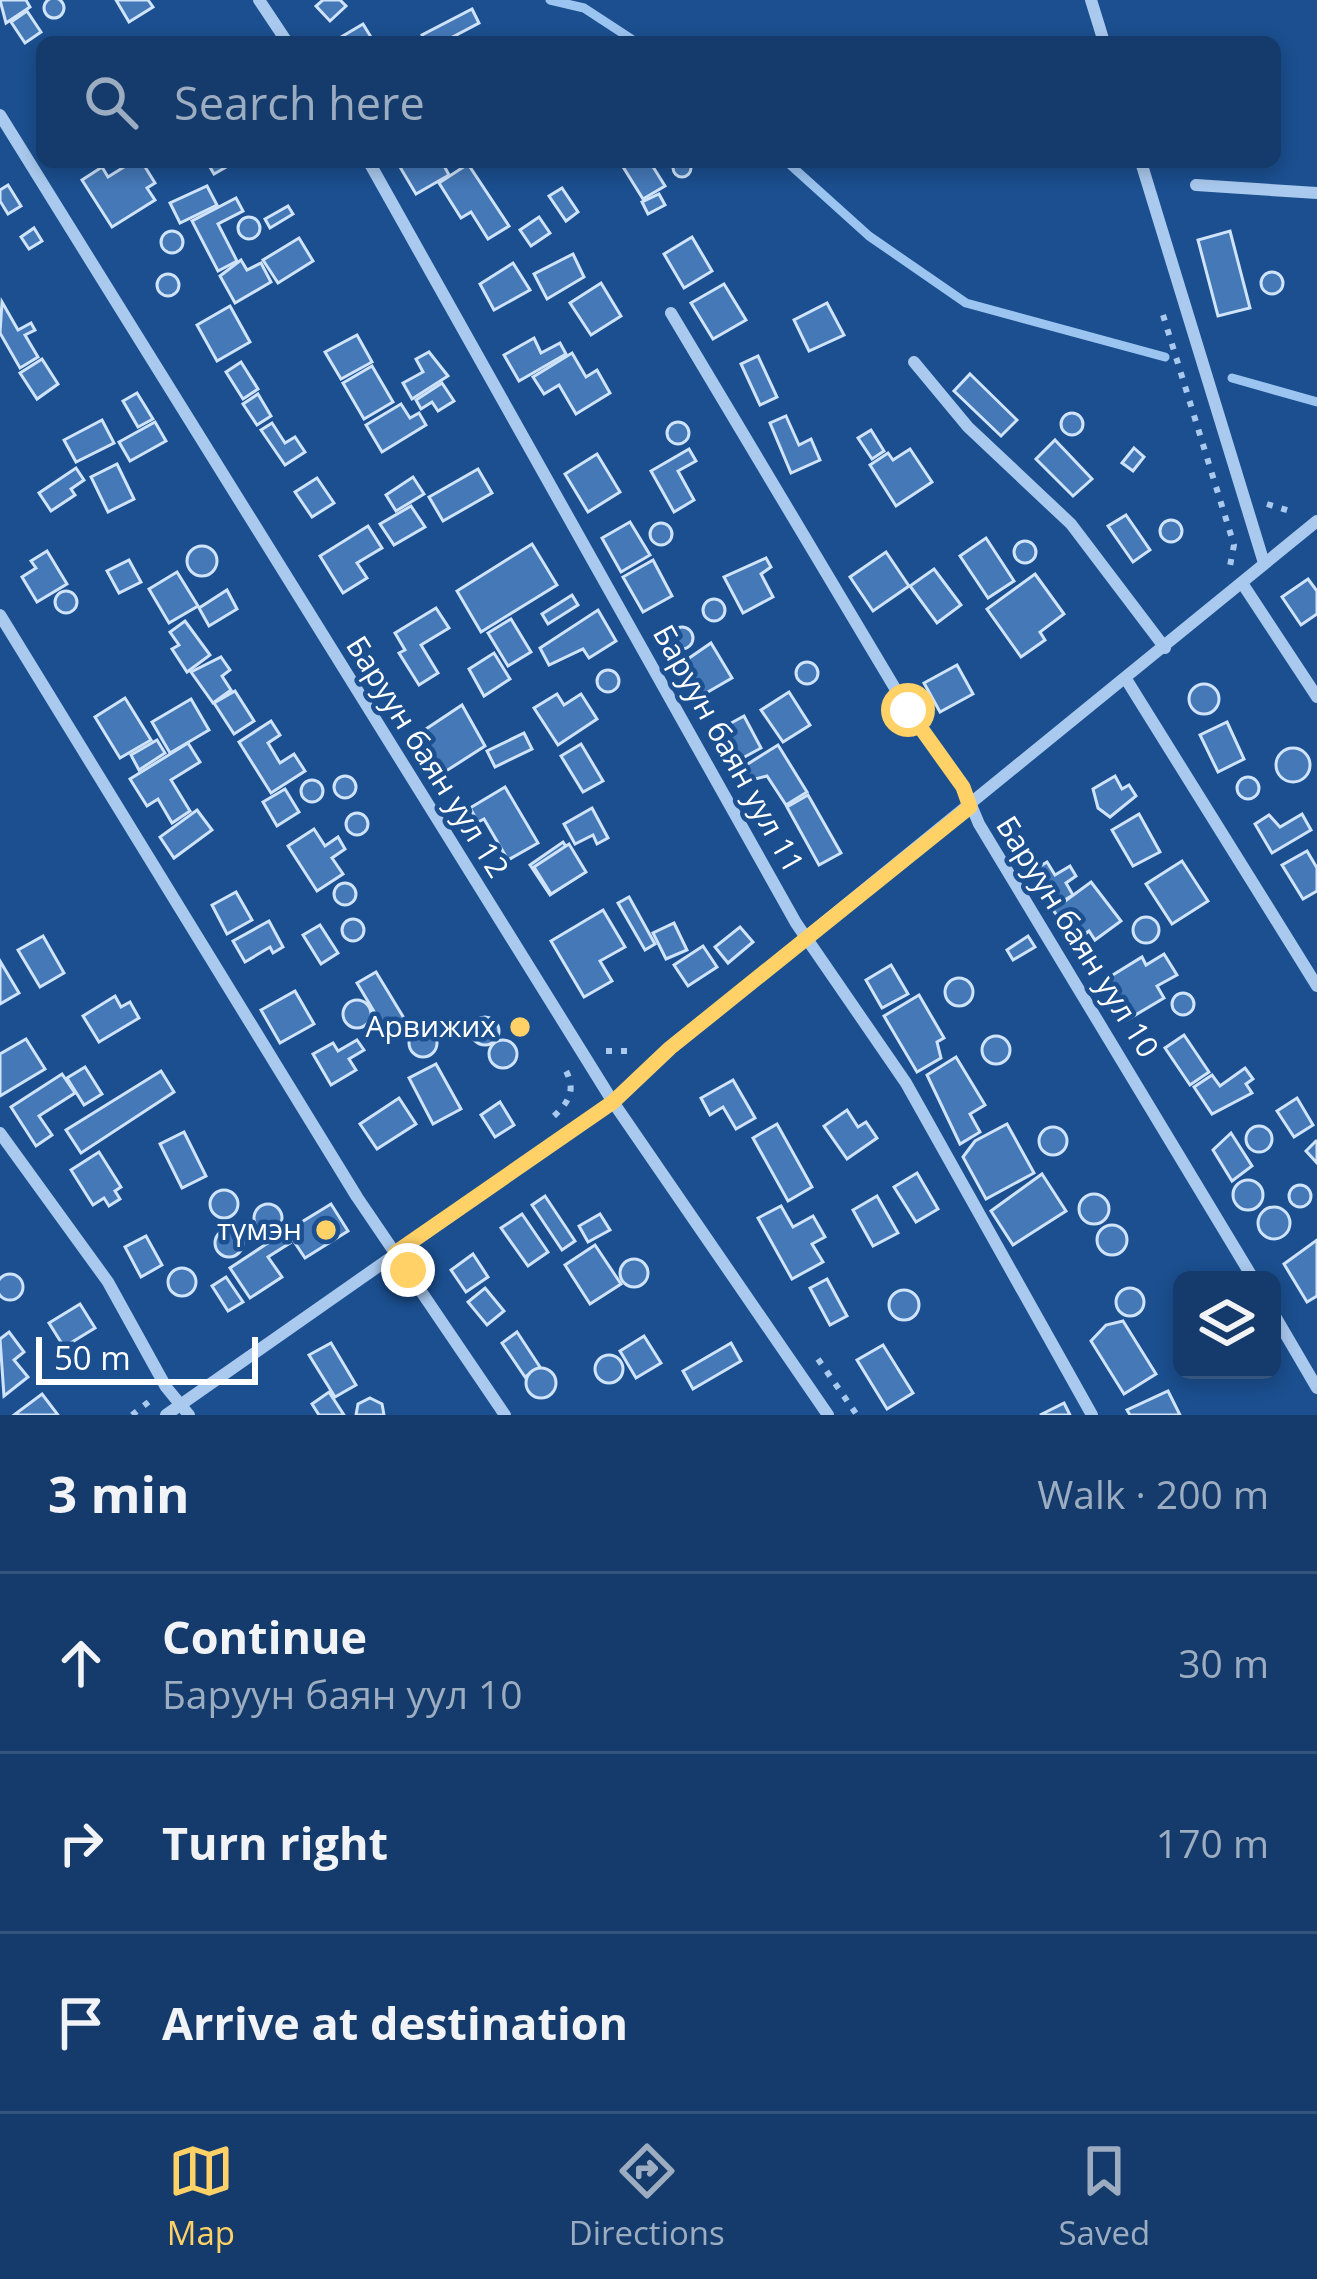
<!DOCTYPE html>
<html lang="en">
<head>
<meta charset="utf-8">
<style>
	:root { --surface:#143b6b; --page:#1d4271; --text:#f1f3f6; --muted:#9dadc1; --line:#33557e; --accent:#ffd166 }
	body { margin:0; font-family:"Open Sans",sans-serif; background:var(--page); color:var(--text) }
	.controls { position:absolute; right:36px; bottom:36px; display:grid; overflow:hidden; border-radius:18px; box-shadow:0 6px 18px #0003 }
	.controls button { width:108px; height:108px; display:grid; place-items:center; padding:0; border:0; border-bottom:3px solid var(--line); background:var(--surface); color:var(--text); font:60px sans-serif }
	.scale { position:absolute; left:36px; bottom:30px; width:222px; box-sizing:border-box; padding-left:12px; border:6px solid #fff; border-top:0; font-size:33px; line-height:42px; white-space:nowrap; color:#fff; -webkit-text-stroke:9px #1b4f8f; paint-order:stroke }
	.stop { position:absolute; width:36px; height:36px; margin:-27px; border:9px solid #ffd166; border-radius:50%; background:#fff }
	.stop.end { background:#ffd166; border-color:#fff; box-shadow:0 3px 12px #0008 }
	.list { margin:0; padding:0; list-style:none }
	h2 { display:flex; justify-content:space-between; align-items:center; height:156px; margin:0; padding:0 48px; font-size:51px }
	h2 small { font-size:39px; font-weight:400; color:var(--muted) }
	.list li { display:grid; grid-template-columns:78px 1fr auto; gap:36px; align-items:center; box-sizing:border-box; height:180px; padding:0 48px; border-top:3px solid var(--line) }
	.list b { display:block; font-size:45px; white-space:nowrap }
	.list p { margin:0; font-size:39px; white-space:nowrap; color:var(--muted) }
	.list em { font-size:39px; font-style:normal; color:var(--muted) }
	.icon { flex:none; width:66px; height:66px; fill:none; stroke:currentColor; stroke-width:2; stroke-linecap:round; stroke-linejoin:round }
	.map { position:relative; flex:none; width:1317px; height:1415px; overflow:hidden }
	.search { position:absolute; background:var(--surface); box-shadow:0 6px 18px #0003; left:36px; right:36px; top:36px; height:132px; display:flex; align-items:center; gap:30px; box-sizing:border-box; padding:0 42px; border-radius:18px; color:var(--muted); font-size:45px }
	.sheet { height:696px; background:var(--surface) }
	nav { display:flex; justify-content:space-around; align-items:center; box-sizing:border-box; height:168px; border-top:3px solid var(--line); background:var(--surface); font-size:33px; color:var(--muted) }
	nav a { display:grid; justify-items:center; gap:6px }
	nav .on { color:var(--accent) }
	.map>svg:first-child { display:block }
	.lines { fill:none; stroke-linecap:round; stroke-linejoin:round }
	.stream { stroke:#9cc4f0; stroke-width:9 }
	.building { fill:#4478b7; stroke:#cfe3fa; stroke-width:3 }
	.path { stroke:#a9c9ee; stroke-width:6; stroke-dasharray:6 9; stroke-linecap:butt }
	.street { stroke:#a9c9ee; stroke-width:12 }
	.route { stroke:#ffd166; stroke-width:15 }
	.poi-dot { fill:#ffd166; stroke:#1b4f8f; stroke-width:4.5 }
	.labels { text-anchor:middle; stroke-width:9; stroke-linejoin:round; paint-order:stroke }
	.street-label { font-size:30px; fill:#fff; stroke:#1b4f8f }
	.poi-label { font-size:30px; fill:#fff; stroke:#1b4f8f; text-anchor:end }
</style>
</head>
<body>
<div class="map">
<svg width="1317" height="1415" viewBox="0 0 1317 1415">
	<rect width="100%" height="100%" fill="#1b4f8f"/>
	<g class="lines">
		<g class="stream">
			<polyline points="550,0 584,8 636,42"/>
			<polyline points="787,162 869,236 966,303 1165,357"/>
			<polyline points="1232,378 1317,402"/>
		</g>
	</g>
	<g class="building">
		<circle cx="54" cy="8" r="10"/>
		<polygon points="0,0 26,0 30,7 6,23"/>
		<polygon points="116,0 148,0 153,7 129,22"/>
		<polygon points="323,0 340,0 346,6 330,21 316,6"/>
		<polygon points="472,9 479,23 443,42 425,42 422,35"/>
		<polygon points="27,11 41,32 25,43 11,22"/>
		<polygon points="363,24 374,42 337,42 336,40"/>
		<circle cx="682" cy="168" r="9"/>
		<polygon points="132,162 142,162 155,183 147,188 155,200 112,227 82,180 102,167 108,177"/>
		<polygon points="207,162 235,162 214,174"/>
		<polygon points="397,162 442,162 449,175 416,194"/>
		<polygon points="620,162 650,162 665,186 643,199"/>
		<polygon points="468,164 509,226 488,239 471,212 461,218 439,183"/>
		<polygon points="8,185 21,206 8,214 0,201 0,190"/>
		<polygon points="207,186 217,205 180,223 170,203"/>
		<polygon points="562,188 578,212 566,221 549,196"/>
		<polygon points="659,194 665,205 648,214 642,202"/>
		<polygon points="236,198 243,211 218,224 237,261 218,271 192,221"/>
		<polygon points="288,206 293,214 270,228 265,219"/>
		<polygon points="539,217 550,233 531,246 520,230"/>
		<circle cx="249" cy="228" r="11"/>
		<polygon points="34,228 42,241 29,249 21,237"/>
		<polygon points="1230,231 1250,308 1218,316 1198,240"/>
		<circle cx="172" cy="242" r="11"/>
		<polygon points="692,237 712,271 684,288 664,254"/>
		<polygon points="299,238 313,261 278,283 263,260"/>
		<polygon points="573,254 584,277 547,299 534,274"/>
		<polygon points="241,260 247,270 261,263 271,282 235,303 220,276"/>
		<polygon points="513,263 530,290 494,310 480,284"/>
		<circle cx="1272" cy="283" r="11"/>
		<circle cx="168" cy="285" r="11"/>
		<polygon points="601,283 621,316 591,335 570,303"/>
		<polygon points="724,284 746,320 713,339 691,303"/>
		<polygon points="2,302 18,330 31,323 35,330 25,335 38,357 20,368 0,333"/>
		<polygon points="827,303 844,335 809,351 794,320"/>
		<polygon points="230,306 250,342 217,361 197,325"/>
		<polygon points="357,335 372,362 341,379 325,352"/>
		<polygon points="534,338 541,353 560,343 566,354 519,381 504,355"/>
		<polygon points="429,352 448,376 412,399 403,383 423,372 416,359"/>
		<polygon points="572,353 586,377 597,370 610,393 576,414 559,385 544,394 533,377"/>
		<polygon points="758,356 777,397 760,405 741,364"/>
		<polygon points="42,359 58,384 37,399 20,373"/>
		<polygon points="241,362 258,389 243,399 226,372"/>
		<polygon points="372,366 393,402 364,419 343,383"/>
		<polygon points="970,374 1017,420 1001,436 954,391"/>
		<polygon points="442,383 454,401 438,411 432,402 421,409 416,400"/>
		<polygon points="137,393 153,419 138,427 123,401"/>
		<polygon points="258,394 271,416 257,425 243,404"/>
		<polygon points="401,404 410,418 419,413 426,425 382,452 366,425"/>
		<circle cx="1072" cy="424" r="11"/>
		<polygon points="786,416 799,445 811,439 820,460 791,473 770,423"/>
		<polygon points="102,420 114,443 76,462 64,440"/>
		<circle cx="678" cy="433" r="11"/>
		<polygon points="155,422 166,441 130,461 119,442"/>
		<polygon points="272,423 285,443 295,437 305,452 285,465 261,430"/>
		<polygon points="871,430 884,451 872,459 858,438"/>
		<polygon points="1055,440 1092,479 1073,496 1036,459"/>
		<polygon points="1134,448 1144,457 1133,471 1122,463"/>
		<polygon points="689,449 696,461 678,471 694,500 674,512 651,471"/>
		<polygon points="910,449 932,482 896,506 870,465 888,453 893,460"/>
		<polygon points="597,454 620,492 588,512 565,474"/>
		<polygon points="117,464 134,499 108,512 91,477"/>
		<polygon points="76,468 84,480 71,489 75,495 51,511 39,493"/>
		<polygon points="478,469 492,493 443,521 429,497"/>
		<polygon points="413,477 424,494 396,511 386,495"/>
		<polygon points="317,478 334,503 312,517 295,492"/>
		<polygon points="411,506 425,527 394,545 380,524"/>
		<polygon points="1126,515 1150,550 1133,562 1108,526"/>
		<circle cx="1171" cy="531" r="11"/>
		<polygon points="630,522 650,555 621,572 602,538"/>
		<circle cx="661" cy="534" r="11"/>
		<polygon points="368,526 382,548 357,563 367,578 343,593 320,556"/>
		<polygon points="986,538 1014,581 988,598 960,556"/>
		<circle cx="1025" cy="552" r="11"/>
		<polygon points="532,544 557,585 481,632 457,591"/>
		<circle cx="202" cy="561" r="15"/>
		<polygon points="47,551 67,584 37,602 22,577 36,568 31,561"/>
		<polygon points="886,552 909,586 873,611 850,577"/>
		<polygon points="766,558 771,567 761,574 773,597 743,613 724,577"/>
		<polygon points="129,560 141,582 119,593 107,571"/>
		<polygon points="653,560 672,596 643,612 623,577"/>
		<polygon points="934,569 961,605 937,623 910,586"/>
		<polygon points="177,572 198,606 169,623 149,589"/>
		<polygon points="1035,574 1064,614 1040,632 1045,640 1021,657 987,609"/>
		<polygon points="1308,579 1317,591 1317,614 1301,625 1282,597"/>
		<polygon points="227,590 237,609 209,626 199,608"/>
		<circle cx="66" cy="602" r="11"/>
		<polygon points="572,595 578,605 548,624 542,614"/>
		<circle cx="714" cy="610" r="11"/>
		<polygon points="436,608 449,628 421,645 438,673 419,685 399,653 405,650 395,633"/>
		<polygon points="598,610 616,641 589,658 583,649 549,665 540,648"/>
		<polygon points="511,619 531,652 508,666 488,633"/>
		<polygon points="185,621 210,655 187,672 172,649 179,645 170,632"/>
		<circle cx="682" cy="638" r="11"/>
		<polygon points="711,643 732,678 701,696 682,663"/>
		<polygon points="494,653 510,679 484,696 469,669"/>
		<polygon points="221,657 230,670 222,676 231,690 213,703 191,672"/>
		<circle cx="807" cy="673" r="11"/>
		<polygon points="957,665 973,694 940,712 924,683"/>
		<circle cx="608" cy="681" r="11"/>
		<circle cx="1204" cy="699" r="15"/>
		<polygon points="235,691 254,721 234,734 214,703"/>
		<polygon points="789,692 810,725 783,742 761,710"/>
		<polygon points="557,694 564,705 581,694 597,719 558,745 534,708"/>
		<polygon points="125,698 151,740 120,758 95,717"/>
		<polygon points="191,699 209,730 170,753 152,722"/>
		<polygon points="462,705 485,746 443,773 420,733"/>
		<polygon points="744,716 761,748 739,760 722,728"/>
		<polygon points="271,721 280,735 268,743 280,763 294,754 305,771 271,793 239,742"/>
		<polygon points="1227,722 1244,759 1218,772 1200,735"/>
		<polygon points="524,733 532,749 495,767 487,751"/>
		<polygon points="157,740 165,753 139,770 131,755"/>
		<polygon points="188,743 200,762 171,780 190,811 172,823 158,799 147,806 130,779"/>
		<polygon points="581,744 603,781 583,792 561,756"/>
		<polygon points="778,745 807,792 786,805 767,776 751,780 743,767"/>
		<circle cx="1293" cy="765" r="17"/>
		<polygon points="1115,776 1122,789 1129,785 1136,796 1110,817 1098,808 1093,789"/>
		<circle cx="345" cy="787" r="11"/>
		<circle cx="1248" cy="788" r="11"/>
		<circle cx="312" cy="791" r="11"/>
		<polygon points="505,787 538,843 508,860 484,819 478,822 470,808"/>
		<polygon points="285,789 299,812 277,826 263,802"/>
		<polygon points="808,795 841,853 819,865 787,807"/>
		<polygon points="592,808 608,838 597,844 593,835 575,844 564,824"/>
		<polygon points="197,810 212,830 174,858 160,837"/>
		<circle cx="357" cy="824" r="11"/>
		<polygon points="1139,814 1160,852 1133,866 1112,830"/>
		<polygon points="1302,814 1311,830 1272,853 1255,824 1269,815 1280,827"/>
		<polygon points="314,829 325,846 338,837 345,849 332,858 343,874 317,891 288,846"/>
		<polygon points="563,842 583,873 550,895 530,865"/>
		<polygon points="569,844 586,872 551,894 534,867"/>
		<polygon points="1307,851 1317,868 1317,891 1303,899 1282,865"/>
		<polygon points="1182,861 1208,901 1172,924 1146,884"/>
		<polygon points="1047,862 1055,875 1070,866 1076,876 1066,883 1073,895 1056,905 1034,870"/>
		<polygon points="1091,882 1121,921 1095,940 1089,931 1076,941 1053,910"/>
		<circle cx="345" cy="894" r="11"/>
		<polygon points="236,892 252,920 227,934 212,905"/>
		<polygon points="629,897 655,944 645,950 618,903"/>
		<polygon points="603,910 625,947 600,961 612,981 584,997 551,941"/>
		<circle cx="1146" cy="930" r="13"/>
		<circle cx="353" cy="930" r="11"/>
		<polygon points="269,921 283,947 273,953 270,947 245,962 233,941"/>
		<polygon points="674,923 687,950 666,959 653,933"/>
		<polygon points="320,925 338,953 321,964 303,935"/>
		<polygon points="740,927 753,942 728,963 715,947"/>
		<polygon points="43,936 64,973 40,987 18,950"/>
		<polygon points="1028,936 1035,947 1013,960 1007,950"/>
		<polygon points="703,946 717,967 688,986 674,965"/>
		<polygon points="1164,954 1177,975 1157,986 1164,998 1127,1020 1103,981 1142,957 1146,965"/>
		<polygon points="0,961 19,993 0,1004"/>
		<polygon points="891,965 908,994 882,1008 866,980"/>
		<polygon points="376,972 410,1028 391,1040 357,983"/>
		<circle cx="959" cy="992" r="14"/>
		<polygon points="295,991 314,1024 280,1043 261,1010"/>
		<circle cx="1183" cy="1004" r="11"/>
		<polygon points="919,995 944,1038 937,1042 941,1058 917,1072 884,1016"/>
		<polygon points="115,996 121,1007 130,1002 139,1018 99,1042 83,1016"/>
		<circle cx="357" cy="1014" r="14"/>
		<circle cx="485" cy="1031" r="14"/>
		<circle cx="423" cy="1043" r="14"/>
		<polygon points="1184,1035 1209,1072 1190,1085 1165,1048"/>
		<circle cx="996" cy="1050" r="14"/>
		<polygon points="26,1039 45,1069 0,1096 0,1054"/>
		<circle cx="503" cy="1054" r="14"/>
		<polygon points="357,1040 364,1050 349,1059 356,1070 331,1085 313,1054 333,1043 338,1051"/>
		<polygon points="956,1057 985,1105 970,1114 980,1132 960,1144 927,1075"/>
		<polygon points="436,1064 461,1109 433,1124 409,1078"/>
		<polygon points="85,1067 102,1094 84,1105 67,1078"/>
		<polygon points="1245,1068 1253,1079 1246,1084 1252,1093 1212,1114 1194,1087 1212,1075 1220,1086"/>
		<polygon points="161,1071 174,1092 81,1153 66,1130"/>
		<polygon points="62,1074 75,1093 39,1116 52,1135 36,1146 11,1107"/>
		<polygon points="733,1080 755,1118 736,1129 723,1107 710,1115 701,1098"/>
		<polygon points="399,1098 416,1124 377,1149 360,1124"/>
		<polygon points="1297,1098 1313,1125 1294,1137 1277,1111"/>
		<polygon points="500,1102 514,1125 495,1137 481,1115"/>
		<polygon points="847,1110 858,1127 866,1122 877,1138 847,1159 824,1126"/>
		<polygon points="777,1124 812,1187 788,1201 753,1138"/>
		<polygon points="1007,1124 1034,1173 986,1199 963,1157 975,1141"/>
		<circle cx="1259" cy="1139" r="13"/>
		<circle cx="1053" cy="1141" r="14"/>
		<polygon points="184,1132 206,1176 182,1188 160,1144"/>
		<polygon points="1231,1133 1252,1166 1232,1181 1213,1150"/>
		<polygon points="1316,1141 1317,1141 1317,1163 1306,1151"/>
		<polygon points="99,1152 121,1187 115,1191 120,1199 109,1206 104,1198 93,1205 71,1170"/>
		<polygon points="917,1173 938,1209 916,1222 894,1187"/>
		<polygon points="1042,1174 1066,1211 1013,1245 991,1211"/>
		<circle cx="1248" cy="1195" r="15"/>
		<circle cx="1300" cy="1196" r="11"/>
		<circle cx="224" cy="1204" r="14"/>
		<circle cx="1094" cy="1209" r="15"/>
		<polygon points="545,1196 575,1241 562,1250 532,1205"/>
		<polygon points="877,1196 898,1233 873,1246 853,1210"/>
		<circle cx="268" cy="1218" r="14"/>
		<polygon points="331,1204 348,1231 305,1258 287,1231"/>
		<polygon points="781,1206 793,1227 813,1216 825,1237 812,1244 823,1262 792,1279 758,1218"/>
		<circle cx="1274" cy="1223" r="16"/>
		<polygon points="522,1214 548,1252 528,1266 501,1228"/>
		<polygon points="600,1214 610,1230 588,1242 579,1226"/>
		<circle cx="1112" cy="1240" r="15"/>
		<circle cx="229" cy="1243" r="14"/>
		<polygon points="283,1233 290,1243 268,1257 282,1277 250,1298 230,1268"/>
		<polygon points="146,1236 162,1265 141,1277 125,1247"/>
		<polygon points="1317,1240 1317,1296 1307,1302 1284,1264"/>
		<polygon points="595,1245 621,1284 590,1304 565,1265"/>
		<polygon points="473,1254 488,1277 466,1292 451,1270"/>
		<circle cx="634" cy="1273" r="14"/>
		<circle cx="182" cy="1282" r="14"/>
		<circle cx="10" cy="1287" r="13"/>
		<polygon points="226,1277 243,1302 228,1311 212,1286"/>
		<polygon points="827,1279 847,1316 830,1325 810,1288"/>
		<polygon points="485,1288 504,1311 487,1325 468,1302"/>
		<circle cx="1130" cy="1302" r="14"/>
		<circle cx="904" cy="1305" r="15"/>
		<polygon points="80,1304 95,1328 64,1347 49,1323"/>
		<polygon points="1123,1321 1156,1374 1124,1394 1091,1341 1106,1325"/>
		<polygon points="9,1332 24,1352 14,1360 28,1377 4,1396 0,1339"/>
		<polygon points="517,1332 540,1367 525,1377 502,1343"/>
		<polygon points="644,1336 661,1363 636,1378 620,1351"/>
		<polygon points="331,1343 356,1385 335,1397 309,1355"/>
		<polygon points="731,1343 741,1361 693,1389 683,1371"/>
		<polygon points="883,1345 913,1393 887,1409 857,1360"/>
		<circle cx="609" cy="1369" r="14"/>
		<circle cx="541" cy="1383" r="15"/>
		<polygon points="1168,1391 1180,1415 1130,1415 1127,1410"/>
		<polygon points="329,1392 344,1415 319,1415 312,1404"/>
		<polygon points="42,1394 58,1415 14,1415"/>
		<polygon points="370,1398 382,1404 384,1415 356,1415 358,1404"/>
		<polygon points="1064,1403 1070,1415 1040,1415"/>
	</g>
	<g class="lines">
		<g class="path">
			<polyline points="1163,315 1234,545 1230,566"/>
			<polyline points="1267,504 1293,512"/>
			<polyline points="606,1051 634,1051"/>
			<path d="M554 1116C569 1102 576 1090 566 1071"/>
			<polyline points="818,1359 857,1415"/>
			<polyline points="132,1415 151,1400"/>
		</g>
		<g class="street">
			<polyline points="259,0 287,42"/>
			<polyline points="1091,0 1104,42"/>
			<polyline points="0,115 613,1102 828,1415"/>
			<polyline points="369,162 796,923 906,1083 1092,1415"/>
			<polyline points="1141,162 1264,563"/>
			<polyline points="1196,185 1317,193"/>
			<polyline points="671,313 908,710 963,786 979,824 1254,1280"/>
			<polyline points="914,362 968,427 1071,524 1165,648"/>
			<polyline points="1242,583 1317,697"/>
			<polyline points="0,615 357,1197 505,1415"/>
			<polyline points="1126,679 1317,986"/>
			<polyline points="0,1133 108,1282 166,1387 189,1415"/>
			<polyline points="1272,1311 1317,1388"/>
			<polyline points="166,1415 613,1102 670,1048 1317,521"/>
		</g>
	</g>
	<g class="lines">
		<polyline class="route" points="408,1270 395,1253 613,1102 670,1048 970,807 963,787 908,710"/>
	</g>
	<g class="poi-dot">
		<circle cx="520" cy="1027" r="12"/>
		<circle cx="326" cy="1230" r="12"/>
	</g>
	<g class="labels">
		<g class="street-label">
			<text transform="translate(728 749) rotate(61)" y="10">Баруун баян уул 11</text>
			<text transform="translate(427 757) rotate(58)" y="10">Баруун баян уул 12</text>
			<text transform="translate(1077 937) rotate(58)" y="10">Баруун баян уул 10</text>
		</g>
		<g class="poi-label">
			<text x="496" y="1037">Арвижих</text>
			<text x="302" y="1240">түмэн</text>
		</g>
	</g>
</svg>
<div class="controls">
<button><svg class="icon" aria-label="layers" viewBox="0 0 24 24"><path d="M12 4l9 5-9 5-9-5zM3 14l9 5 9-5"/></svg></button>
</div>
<div class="scale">50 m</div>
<div class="stop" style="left:908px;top:710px"></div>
<div class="stop end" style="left:408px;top:1270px"></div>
<div class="search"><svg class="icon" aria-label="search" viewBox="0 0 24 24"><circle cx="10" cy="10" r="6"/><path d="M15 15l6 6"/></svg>Search here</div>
</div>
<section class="sheet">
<h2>3 min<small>Walk · 200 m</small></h2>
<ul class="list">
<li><svg class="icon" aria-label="ahead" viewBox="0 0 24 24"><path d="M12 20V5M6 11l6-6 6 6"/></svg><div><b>Continue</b><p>Баруун баян уул 10</p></div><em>30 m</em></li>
<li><svg class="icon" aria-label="right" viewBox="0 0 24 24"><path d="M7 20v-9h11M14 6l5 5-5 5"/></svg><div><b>Turn right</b></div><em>170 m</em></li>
<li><svg class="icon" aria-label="arrive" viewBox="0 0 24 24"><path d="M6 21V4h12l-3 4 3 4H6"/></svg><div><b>Arrive at destination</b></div></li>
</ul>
</section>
<nav>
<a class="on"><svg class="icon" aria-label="map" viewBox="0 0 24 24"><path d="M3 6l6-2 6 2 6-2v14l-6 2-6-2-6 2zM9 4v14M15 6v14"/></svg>Map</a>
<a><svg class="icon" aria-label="directions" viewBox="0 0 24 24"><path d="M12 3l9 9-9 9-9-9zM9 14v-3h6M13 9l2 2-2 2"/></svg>Directions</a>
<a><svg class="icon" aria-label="saved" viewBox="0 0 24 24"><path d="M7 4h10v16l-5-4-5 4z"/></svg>Saved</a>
</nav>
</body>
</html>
